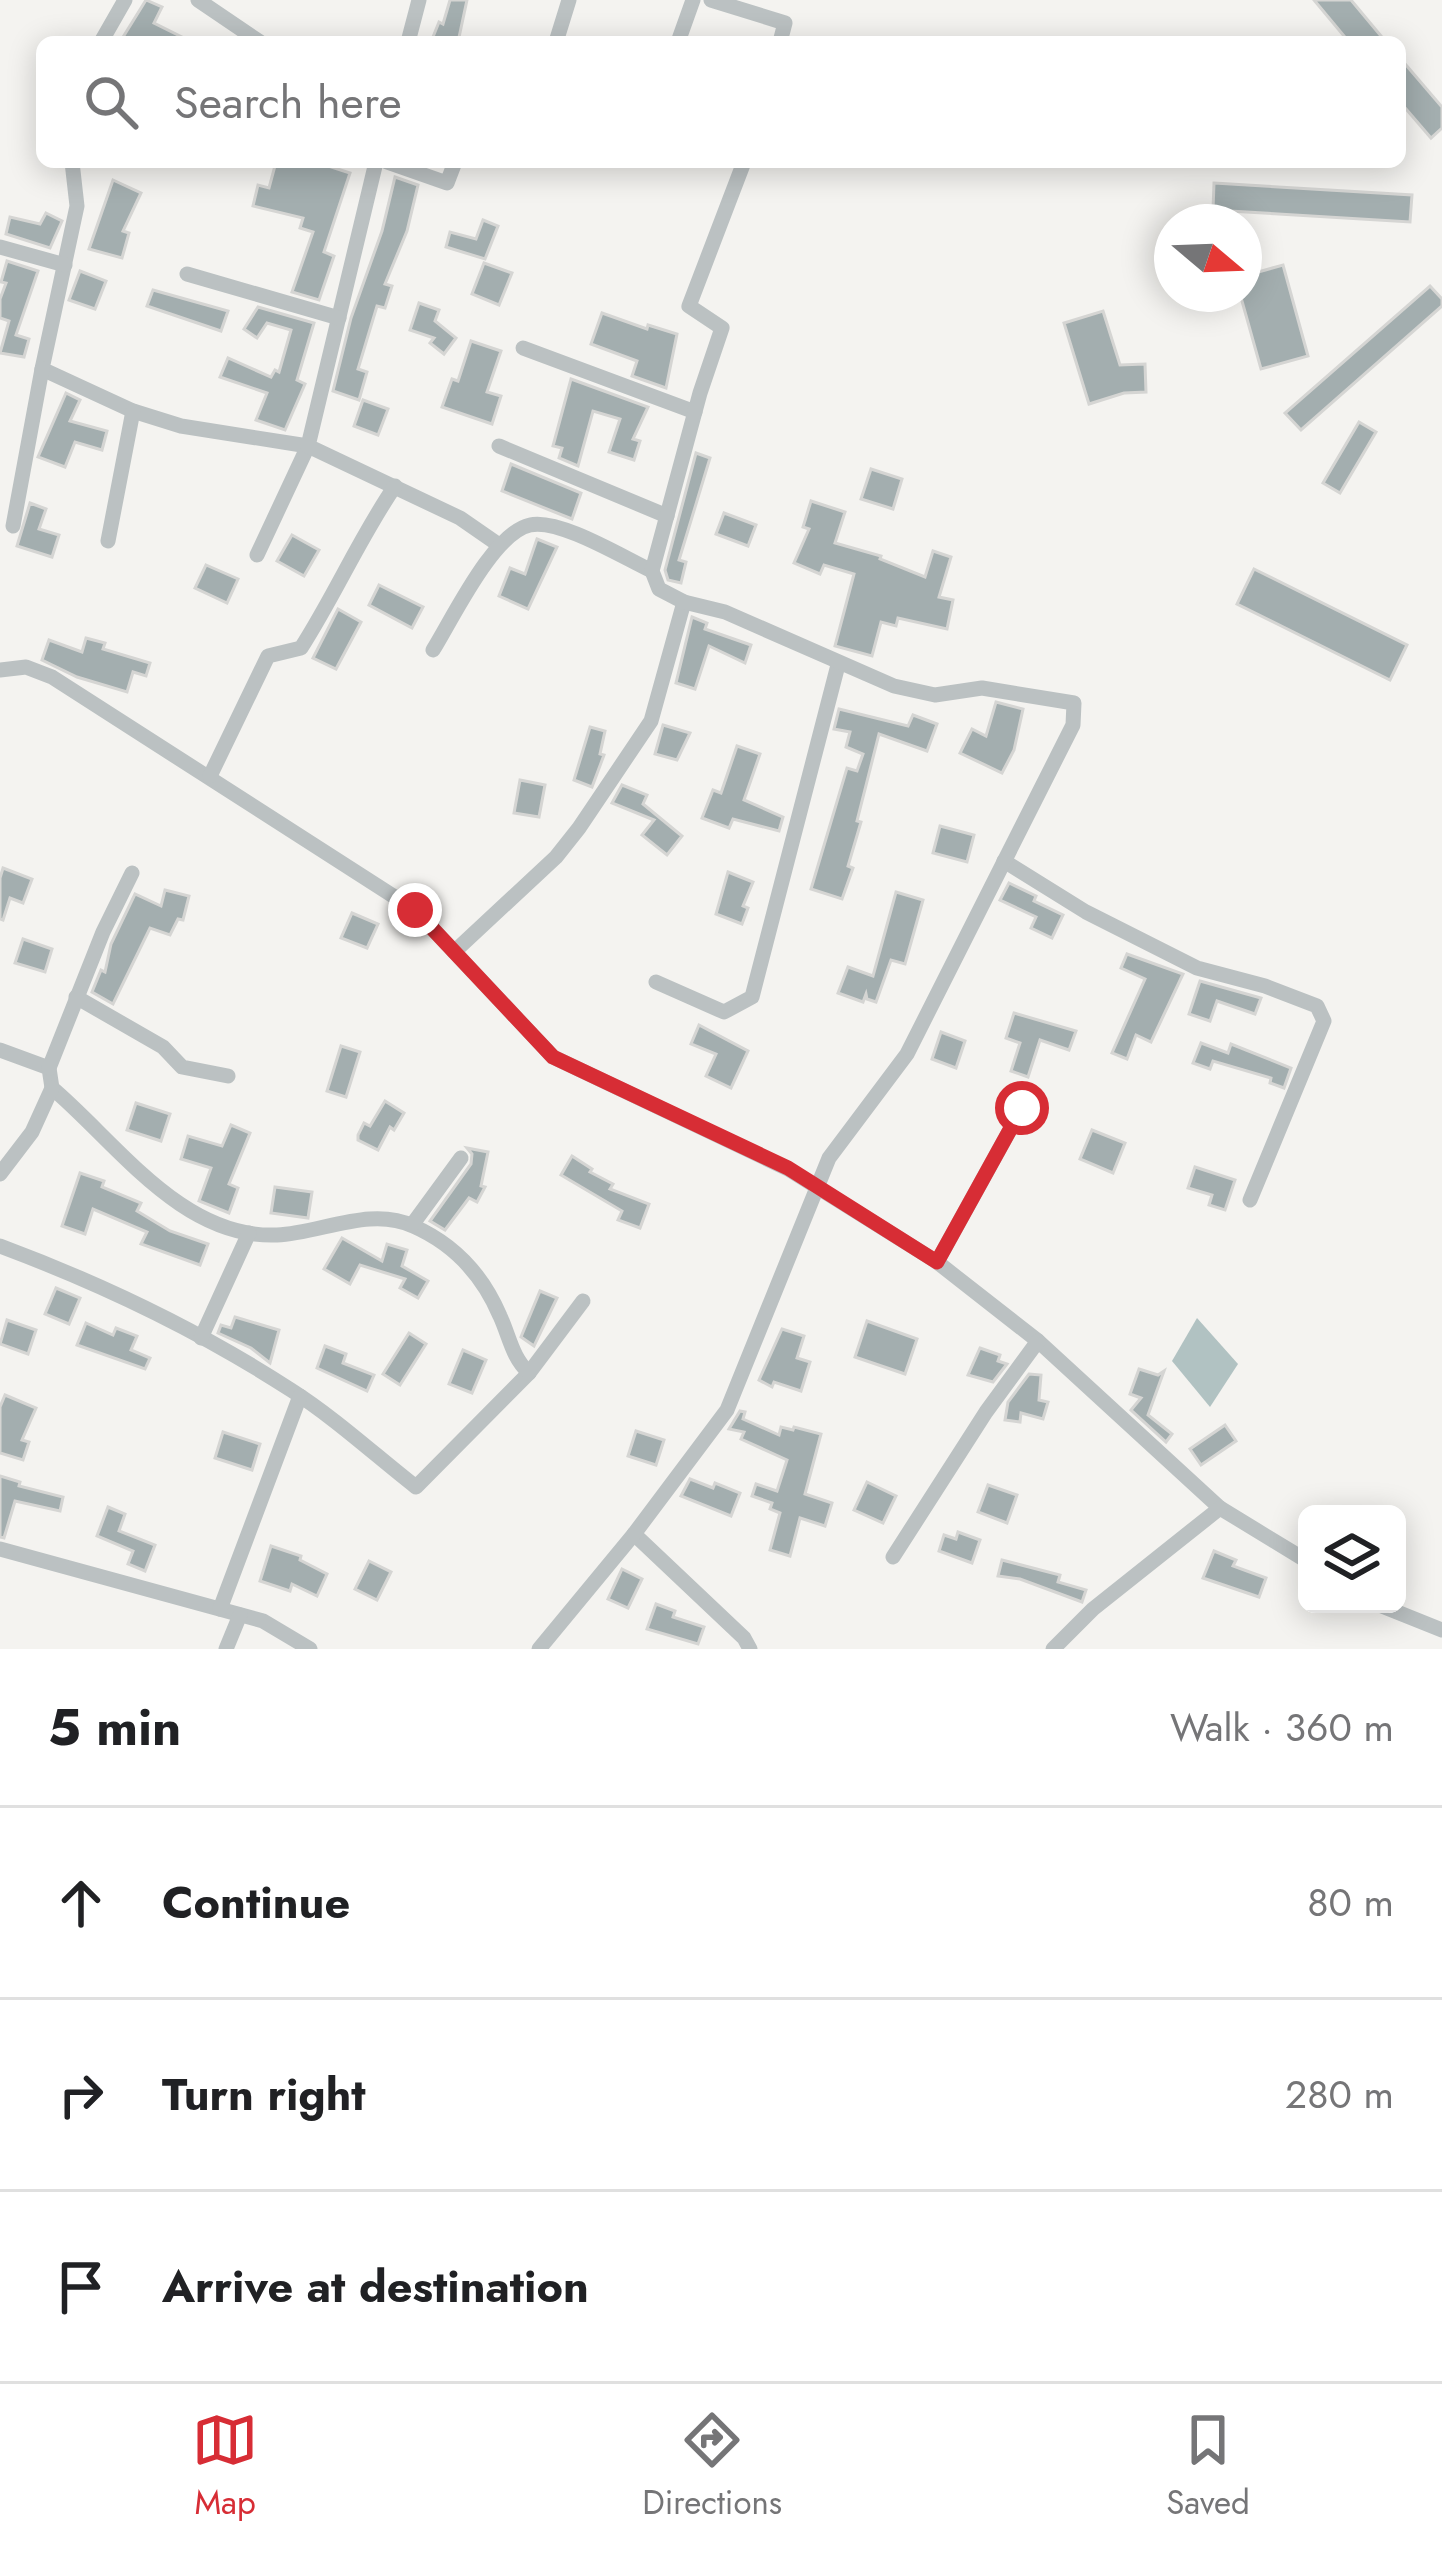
<!DOCTYPE html>
<html lang="en">
<head>
<meta charset="utf-8">
<style>
	:root { --surface:#fff; --page:#f6f6f6; --text:#202124; --muted:#757577; --line:#e0e0e0; --accent:#d72d35 }
	body { margin:0; font-family:Jost,sans-serif; background:var(--page); color:var(--text) }
	.controls { position:absolute; right:36px; bottom:36px; display:grid; overflow:hidden; border-radius:18px; box-shadow:0 6px 30px #0003 }
	.controls button { width:108px; height:108px; display:grid; place-items:center; padding:0; border:0; border-bottom:3px solid var(--line); background:var(--surface); color:var(--text); font:60px sans-serif }
	.compass { position:absolute; left:1154px; top:204px; width:108px; height:108px; border-radius:50%; background:var(--surface); box-shadow:0 6px 30px #0003; rotate:109deg }
	.stop { position:absolute; width:36px; height:36px; margin:-27px; border:9px solid #d72d35; border-radius:50%; background:#fff }
	.stop.end { background:#d72d35; border-color:#fff; box-shadow:0 3px 12px #0008 }
	.list { margin:0; padding:0; list-style:none }
	h2 { display:flex; justify-content:space-between; align-items:center; height:156px; margin:0; padding:0 48px; font-size:51px }
	h2 small { font-size:39px; font-weight:400; color:var(--muted) }
	.list li { display:grid; grid-template-columns:78px 1fr auto; gap:36px; align-items:center; box-sizing:border-box; height:192px; padding:0 48px; border-top:3px solid var(--line) }
	.list b { display:block; font-size:45px; white-space:nowrap }
	.list em { font-size:39px; font-style:normal; color:var(--muted) }
	.icon { flex:none; width:66px; height:66px; fill:none; stroke:currentColor; stroke-width:2; stroke-linecap:round; stroke-linejoin:round }
	.map { position:relative; flex:none; width:1442px; height:1649px; overflow:hidden }
	.search { position:absolute; background:var(--surface); box-shadow:0 6px 30px #0003; left:36px; right:36px; top:36px; height:132px; display:flex; align-items:center; gap:30px; box-sizing:border-box; padding:0 42px; border-radius:18px; color:var(--muted); font-size:45px }
	.sheet { height:732px; background:var(--surface) }
	nav { display:flex; justify-content:space-around; align-items:center; box-sizing:border-box; height:168px; border-top:3px solid var(--line); background:var(--surface); font-size:33px; color:var(--muted) }
	nav a { display:grid; justify-items:center; gap:6px }
	nav .on { color:var(--accent) }
	.map>svg:first-child { display:block }
	.water { fill:#b1c2c2 }
	.building { fill:#a3aeaf; stroke:#d5d5d3; stroke-width:3 }
	.lines { fill:none; stroke-linecap:round; stroke-linejoin:round }
	.street { stroke:#bbc1c2; stroke-width:15 }
	.route { stroke:#d72d35; stroke-width:15 }
</style>
</head>
<body>
<div class="map">
<svg width="1442" height="1649" viewBox="0 0 1442 1649">
	<rect width="100%" height="100%" fill="#f4f3f0"/>
	<polygon class="water" points="1197,1318 1238,1364 1210,1407 1172,1361"/>
	<g class="building">
		<polygon points="146,0 162,7 154,23 192,42 120,42"/>
		<polygon points="450,0 467,0 458,42 431,42 439,22 443,24"/>
		<polygon points="1314,0 1351,0 1386,42 1349,42"/>
		<polygon points="1400,58 1442,107 1442,128 1431,138 1400,102"/>
		<polygon points="276,162 316,162 350,173 324,252 334,256 319,300 292,292 313,232 300,228 303,218 253,206 258,185 269,188"/>
		<polygon points="395,177 418,185 407,231 385,284 392,286 385,308 377,306 358,369 367,372 359,400 333,391 351,318 382,231"/>
		<polygon points="113,180 141,193 123,231 129,233 122,258 89,249"/>
		<polygon points="1214,183 1412,195 1410,222 1213,210"/>
		<polygon points="46,213 62,221 50,248 6,234 10,217 40,224"/>
		<polygon points="483,220 498,226 485,259 446,247 450,232 476,239"/>
		<polygon points="7,261 38,271 16,335 29,339 24,357 0,353 9,321 0,318 0,299 6,283 1,282"/>
		<polygon points="484,263 512,273 499,305 472,294"/>
		<polygon points="1283,265 1308,356 1261,369 1240,294 1244,294 1244,276"/>
		<polygon points="80,271 106,281 95,309 69,300"/>
		<polygon points="1430,286 1442,299 1442,306 1301,430 1285,413"/>
		<polygon points="153,290 228,311 221,331 147,306"/>
		<polygon points="419,303 439,310 435,321 456,338 444,354 430,343 434,338 410,330"/>
		<polygon points="258,307 314,323 297,380 305,384 285,430 256,420 267,393 220,377 228,358 271,377 275,370 279,372 291,330 267,323 257,338 244,329"/>
		<polygon points="1103,311 1120,365 1145,364 1146,392 1124,393 1089,404 1064,323"/>
		<polygon points="602,313 647,329 648,325 677,334 666,388 632,376 637,361 591,344"/>
		<polygon points="471,341 501,351 487,392 501,396 492,424 442,407 452,379 458,381"/>
		<polygon points="571,379 648,407 633,439 640,441 634,460 609,452 620,419 593,411 578,466 559,458 562,448 553,446"/>
		<polygon points="66,393 80,400 70,421 107,431 102,450 75,442 65,467 38,457"/>
		<polygon points="363,400 388,409 378,435 354,426"/>
		<polygon points="1359,422 1376,432 1340,493 1323,483"/>
		<polygon points="696,453 710,458 679,560 686,562 681,583 668,580 665,570"/>
		<polygon points="511,464 581,493 572,519 502,491"/>
		<polygon points="871,469 902,479 893,509 861,499"/>
		<polygon points="811,501 845,512 835,543 881,556 880,559 925,577 933,551 951,557 939,597 953,600 947,629 898,618 896,626 881,622 872,656 835,646 854,574 824,565 820,574 794,563 809,529 803,527"/>
		<polygon points="30,503 46,509 39,529 59,535 52,557 17,546"/>
		<polygon points="724,513 756,525 748,546 716,534"/>
		<polygon points="292,535 319,550 304,576 277,561"/>
		<polygon points="537,539 557,547 528,609 499,596 510,568 525,574"/>
		<polygon points="206,565 238,579 227,603 195,588"/>
		<polygon points="1254,569 1407,645 1390,680 1237,604"/>
		<polygon points="379,585 423,607 412,628 369,605"/>
		<polygon points="338,609 361,622 336,669 313,658"/>
		<polygon points="692,617 707,623 705,629 751,645 745,663 709,646 695,689 676,683"/>
		<polygon points="86,638 105,643 103,649 150,663 146,676 133,672 127,692 77,677 42,660 49,640 82,652"/>
		<polygon points="996,702 1023,709 1014,750 1002,773 960,753 972,729 986,736"/>
		<polygon points="839,709 908,726 913,715 937,724 927,751 879,734 857,821 861,822 848,866 853,868 842,899 811,889 847,768 857,771 863,754 846,747 850,732 834,729"/>
		<polygon points="663,725 690,733 677,760 655,754"/>
		<polygon points="590,727 605,731 600,754 604,755 592,787 574,780"/>
		<polygon points="737,746 760,754 744,800 783,817 779,831 733,819 729,828 702,818 713,790 721,793"/>
		<polygon points="520,780 545,785 539,817 514,813"/>
		<polygon points="622,785 647,795 643,804 682,836 667,855 642,835 654,820 612,803"/>
		<polygon points="940,826 974,835 967,862 933,853"/>
		<polygon points="3,868 32,879 23,903 10,898 3,920 0,919 0,878"/>
		<polygon points="728,872 753,882 743,906 748,908 742,924 716,914"/>
		<polygon points="1009,883 1036,896 1034,901 1063,915 1052,938 1031,928 1036,917 1000,900"/>
		<polygon points="165,890 189,896 183,920 178,919 170,935 150,928 113,1004 92,992 101,970 105,972 111,944 135,894 161,906"/>
		<polygon points="896,892 923,900 905,964 891,960 876,1002 867,999 866,994 863,1002 838,993 848,967 873,976"/>
		<polygon points="352,913 378,924 367,948 341,938"/>
		<polygon points="23,939 52,949 45,972 15,963"/>
		<polygon points="1127,954 1183,974 1151,1042 1136,1035 1127,1059 1112,1053 1145,979 1121,968"/>
		<polygon points="1200,981 1261,998 1255,1014 1217,1001 1210,1021 1189,1014"/>
		<polygon points="1014,1013 1076,1031 1069,1050 1040,1040 1028,1077 1011,1071 1020,1043 1006,1038"/>
		<polygon points="699,1025 748,1051 731,1088 706,1076 716,1054 691,1044"/>
		<polygon points="941,1032 965,1041 956,1068 932,1059"/>
		<polygon points="1201,1043 1228,1053 1231,1044 1291,1068 1284,1088 1270,1083 1271,1078 1213,1061 1210,1069 1193,1063"/>
		<polygon points="341,1046 360,1052 346,1097 327,1091"/>
		<polygon points="385,1101 404,1113 394,1130 390,1127 378,1150 358,1140 358,1135 364,1123 370,1126"/>
		<polygon points="136,1103 170,1114 161,1141 127,1130"/>
		<polygon points="231,1125 250,1133 229,1184 238,1188 229,1213 199,1201 211,1168 181,1159 188,1136 222,1146"/>
		<polygon points="1092,1130 1125,1143 1113,1173 1080,1159"/>
		<polygon points="467,1148 488,1152 481,1186 485,1187 477,1202 469,1198 445,1230 430,1221 471,1164 472,1154"/>
		<polygon points="572,1156 592,1169 590,1172 613,1184 610,1189 649,1204 640,1228 618,1220 622,1211 561,1175"/>
		<polygon points="1195,1167 1235,1180 1225,1210 1209,1205 1212,1195 1188,1188"/>
		<polygon points="80,1173 104,1181 102,1187 141,1203 137,1211 170,1231 208,1244 200,1265 141,1244 147,1232 93,1209 85,1234 62,1226"/>
		<polygon points="275,1187 312,1192 308,1218 271,1213"/>
		<polygon points="342,1238 382,1261 387,1244 407,1250 402,1266 428,1281 418,1298 400,1288 405,1279 360,1265 350,1284 324,1269"/>
		<polygon points="56,1288 80,1298 69,1324 45,1314"/>
		<polygon points="540,1291 557,1298 534,1346 521,1337"/>
		<polygon points="235,1317 279,1330 270,1363 251,1348 218,1333 221,1325 231,1328"/>
		<polygon points="7,1320 36,1330 28,1354 0,1344"/>
		<polygon points="867,1321 917,1339 905,1374 855,1357"/>
		<polygon points="86,1323 113,1335 116,1328 137,1336 131,1350 150,1358 145,1369 77,1345"/>
		<polygon points="782,1329 804,1336 797,1358 810,1362 801,1391 774,1382 772,1387 759,1380"/>
		<polygon points="409,1333 426,1344 400,1385 383,1374"/>
		<polygon points="325,1346 346,1354 343,1363 374,1375 367,1391 317,1368"/>
		<polygon points="980,1348 1000,1355 998,1361 1007,1364 993,1382 968,1375"/>
		<polygon points="463,1350 486,1360 472,1393 449,1384"/>
		<polygon points="1139,1369 1158,1375 1164,1371 1148,1415 1172,1434 1166,1442 1131,1410 1141,1398 1130,1394"/>
		<polygon points="1029,1374 1041,1375 1039,1400 1048,1402 1043,1419 1021,1413 1020,1422 1005,1420 1008,1402"/>
		<polygon points="5,1395 36,1408 22,1440 29,1442 23,1460 0,1453 0,1407"/>
		<polygon points="740,1411 745,1412 743,1419 779,1435 781,1427 793,1430 794,1427 821,1434 805,1494 832,1503 825,1526 800,1518 790,1556 770,1550 780,1513 770,1509 772,1503 752,1496 756,1484 777,1491 787,1460 741,1439 744,1432 729,1429"/>
		<polygon points="1225,1425 1236,1441 1201,1465 1190,1449"/>
		<polygon points="636,1431 664,1440 656,1465 628,1456"/>
		<polygon points="223,1432 260,1444 252,1470 215,1458"/>
		<polygon points="0,1476 20,1482 19,1486 63,1497 60,1511 15,1501 4,1538 0,1537"/>
		<polygon points="690,1479 713,1488 715,1483 740,1493 731,1516 681,1496"/>
		<polygon points="867,1482 896,1496 883,1523 854,1510"/>
		<polygon points="988,1485 1017,1495 1007,1523 978,1512"/>
		<polygon points="108,1507 125,1514 119,1531 155,1545 145,1571 128,1564 133,1551 97,1536"/>
		<polygon points="958,1532 980,1540 972,1563 939,1551 944,1535 956,1539"/>
		<polygon points="271,1546 301,1556 300,1560 327,1574 317,1596 292,1584 290,1591 260,1581"/>
		<polygon points="1214,1551 1236,1560 1233,1566 1266,1578 1259,1597 1203,1578"/>
		<polygon points="1002,1560 1060,1575 1058,1582 1086,1590 1082,1602 1020,1579 998,1576"/>
		<polygon points="369,1561 391,1572 377,1600 355,1589"/>
		<polygon points="622,1569 642,1579 628,1608 608,1599"/>
		<polygon points="656,1604 675,1611 673,1617 704,1627 698,1644 647,1629"/>
	</g>
	<g class="lines">
		<g class="street">
			<polyline points="198,0 260,42"/>
			<polyline points="711,0 785,23 780,42"/>
			<polyline points="101,42 125,0"/>
			<polyline points="408,42 419,0"/>
			<polyline points="556,42 569,0"/>
			<polyline points="678,42 693,0"/>
			<polyline points="72,162 77,206 42,369 133,411 181,426 308,446 257,555"/>
			<polyline points="376,162 308,446 460,518 499,545"/>
			<polyline points="387,162 447,183 455,162"/>
			<polyline points="0,247 65,265"/>
			<polyline points="187,274 339,318"/>
			<polyline points="523,348 695,412"/>
			<polyline points="499,446 667,516"/>
			<polyline points="13,526 42,369"/>
			<polyline points="108,541 133,411"/>
			<path d="M433 650C453 618 493 533 530 525 559 518 624 558 652 571"/>
			<polyline points="0,670 26,667 52,677 415,910 553,1057 788,1169 937,1262 1038,1341 1220,1508 1307,1561"/>
			<path d="M210 776 268 656 301 648C335 595 360 537 395 486"/>
			<polyline points="1004,861 1086,912 1197,968 1265,986 1317,1006 1324,1021 1250,1200"/>
			<polyline points="454,952 556,857 579,828 651,721 684,602"/>
			<polyline points="656,982 724,1012 752,997 838,665"/>
			<polyline points="76,997 163,1047 182,1067 228,1076"/>
			<path d="M0 1050 49 1068 52 1088C117 1143 182 1239 277 1235 321 1233 371 1206 413 1226 454 1244 483 1276 500 1316 510 1338 512 1357 529 1373L416 1487C375 1455 335 1418 291 1390 200 1331 102 1284 0 1246"/>
			<polyline points="49,1068 103,932 132,873"/>
			<polyline points="0,1174 32,1132 52,1088"/>
			<polyline points="412,1225 461,1158"/>
			<polyline points="937,1262 1022,1108"/>
			<polyline points="201,1338 249,1233"/>
			<polyline points="529,1373 583,1301"/>
			<polyline points="634,1534 744,1638 750,1649"/>
			<polyline points="0,1549 263,1621 310,1649"/>
			<polyline points="893,1557 986,1412 1038,1341"/>
			<polyline points="1377,1604 1442,1630"/>
			<polyline points="220,1609 300,1396"/>
			<polyline points="226,1649 240,1615"/>
			<polyline points="539,1649 634,1534 727,1410 829,1158 907,1054 1073,725 1074,703 982,688 935,695 894,686 725,612 684,602 659,589 652,571 700,393 722,328 689,306 744,162"/>
			<polyline points="1053,1649 1093,1609 1220,1508"/>
		</g>
	</g>
	<g class="lines">
		<polyline class="route" points="415,910 553,1057 788,1168 937,1262 1022,1108"/>
	</g>
</svg>
<div class="controls">
<button><svg class="icon" aria-label="layers" viewBox="0 0 24 24"><path d="M12 4l9 5-9 5-9-5zM3 14l9 5 9-5"/></svg></button>
</div>
<svg class="compass" viewBox="-18 -18 36 36"><path d="M0-13l5 13h-10z" fill="#e53935"/><path d="M0 13l5-13h-10z" fill="#757577"/></svg>
<div class="stop" style="left:1022px;top:1108px"></div>
<div class="stop end" style="left:415px;top:910px"></div>
<div class="search"><svg class="icon" aria-label="search" viewBox="0 0 24 24"><circle cx="10" cy="10" r="6"/><path d="M15 15l6 6"/></svg>Search here</div>
</div>
<section class="sheet">
<h2>5 min<small>Walk · 360 m</small></h2>
<ul class="list">
<li><svg class="icon" aria-label="ahead" viewBox="0 0 24 24"><path d="M12 20V5M6 11l6-6 6 6"/></svg><div><b>Continue</b></div><em>80 m</em></li>
<li><svg class="icon" aria-label="right" viewBox="0 0 24 24"><path d="M7 20v-9h11M14 6l5 5-5 5"/></svg><div><b>Turn right</b></div><em>280 m</em></li>
<li><svg class="icon" aria-label="arrive" viewBox="0 0 24 24"><path d="M6 21V4h12l-3 4 3 4H6"/></svg><div><b>Arrive at destination</b></div></li>
</ul>
</section>
<nav>
<a class="on"><svg class="icon" aria-label="map" viewBox="0 0 24 24"><path d="M3 6l6-2 6 2 6-2v14l-6 2-6-2-6 2zM9 4v14M15 6v14"/></svg>Map</a>
<a><svg class="icon" aria-label="directions" viewBox="0 0 24 24"><path d="M12 3l9 9-9 9-9-9zM9 14v-3h6M13 9l2 2-2 2"/></svg>Directions</a>
<a><svg class="icon" aria-label="saved" viewBox="0 0 24 24"><path d="M7 4h10v16l-5-4-5 4z"/></svg>Saved</a>
</nav>
</body>
</html>
